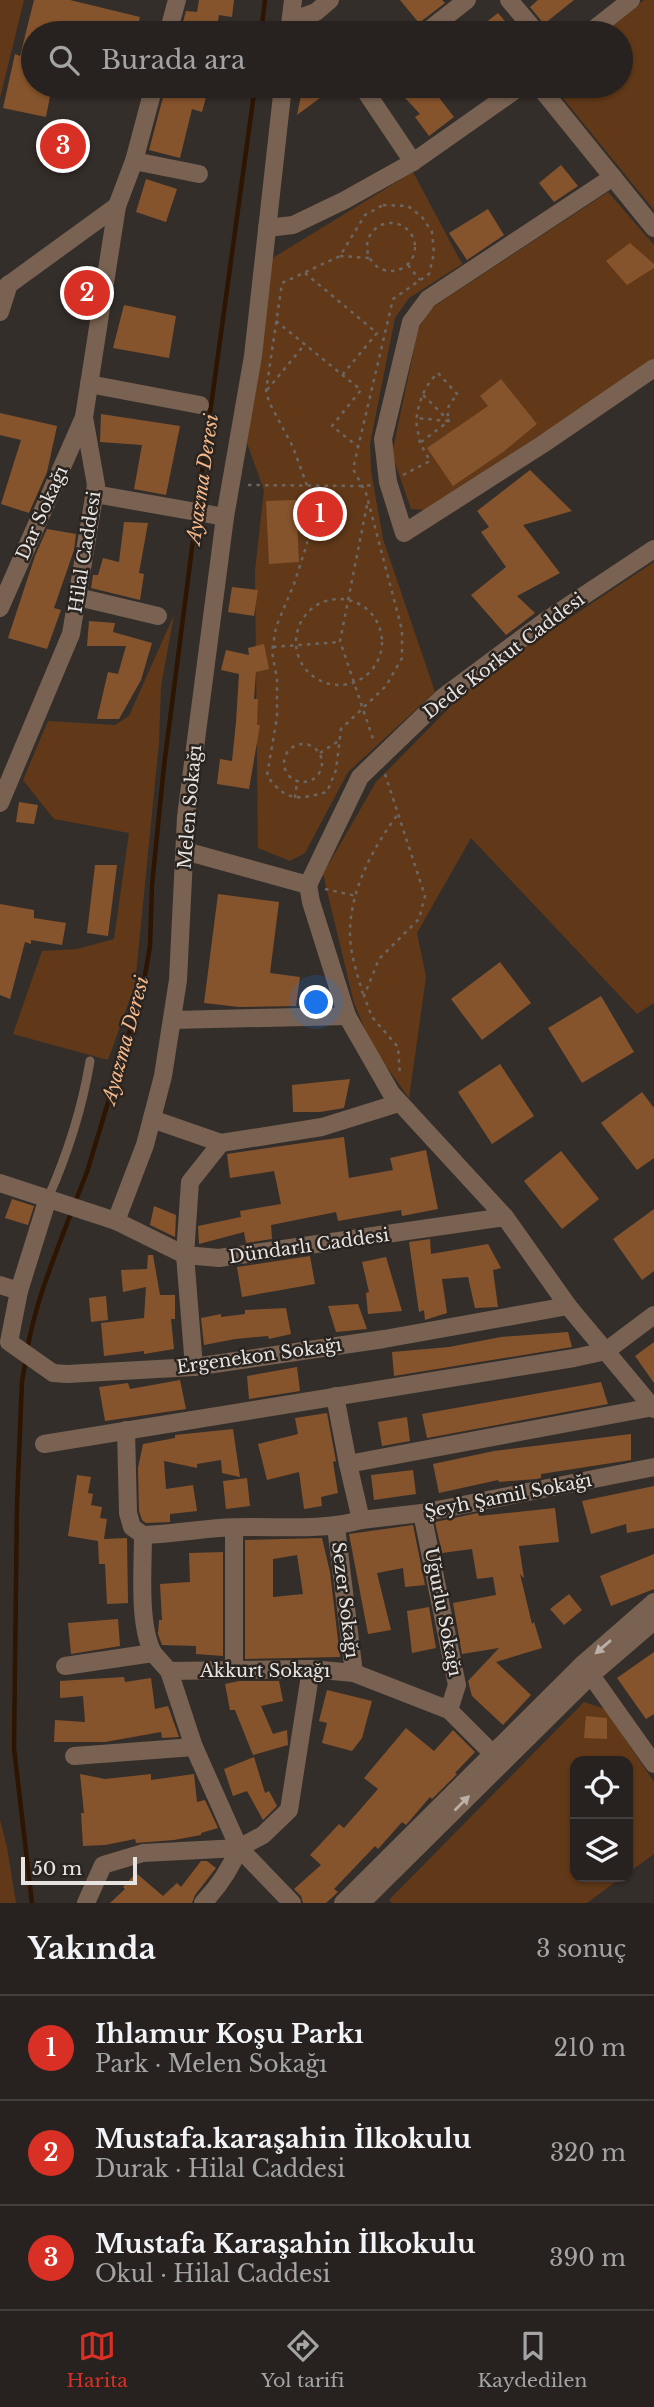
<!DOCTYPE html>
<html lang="tr">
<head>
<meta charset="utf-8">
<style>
	:root { --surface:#272220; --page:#332f2d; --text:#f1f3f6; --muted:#a4a4a5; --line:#433f3e; --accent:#d93025 }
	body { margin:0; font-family:"Libre Baskerville",serif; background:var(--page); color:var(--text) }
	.controls { position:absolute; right:21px; bottom:21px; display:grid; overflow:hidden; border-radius:14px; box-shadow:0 2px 5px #0004 }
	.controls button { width:63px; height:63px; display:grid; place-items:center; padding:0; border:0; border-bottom:2px solid var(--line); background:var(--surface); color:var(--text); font:35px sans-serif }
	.scale { position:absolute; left:21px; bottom:18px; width:116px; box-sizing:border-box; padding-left:7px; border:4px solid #e7e3e0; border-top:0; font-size:19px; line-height:24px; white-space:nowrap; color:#e7e3e0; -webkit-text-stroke:5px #2a2420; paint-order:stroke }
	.you { position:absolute; left:317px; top:1003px; width:24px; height:24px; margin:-18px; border:5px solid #fff; border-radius:50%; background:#1a73e8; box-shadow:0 0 0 10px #1a73e833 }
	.badge { display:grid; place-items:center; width:46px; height:46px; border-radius:50%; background:var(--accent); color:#fff; font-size:23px; font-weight:700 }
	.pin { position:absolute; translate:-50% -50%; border:4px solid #fff; box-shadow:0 2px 7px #0006 }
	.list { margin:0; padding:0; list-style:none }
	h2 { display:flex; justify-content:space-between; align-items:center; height:91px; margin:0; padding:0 28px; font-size:30px }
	h2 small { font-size:23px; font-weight:400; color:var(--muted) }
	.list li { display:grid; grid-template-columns:46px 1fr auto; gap:21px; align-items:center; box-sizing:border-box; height:105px; padding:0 28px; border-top:2px solid var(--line) }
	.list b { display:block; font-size:26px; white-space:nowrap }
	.list p { margin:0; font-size:23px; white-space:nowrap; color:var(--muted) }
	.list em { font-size:23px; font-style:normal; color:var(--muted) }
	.icon { flex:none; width:38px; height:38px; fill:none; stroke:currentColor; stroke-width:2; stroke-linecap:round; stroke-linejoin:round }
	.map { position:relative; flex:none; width:654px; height:1903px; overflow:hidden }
	.search { position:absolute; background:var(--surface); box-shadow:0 2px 5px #0004; left:21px; right:21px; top:21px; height:77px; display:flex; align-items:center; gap:18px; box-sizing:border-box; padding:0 24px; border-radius:38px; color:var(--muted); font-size:26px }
	.sheet { height:406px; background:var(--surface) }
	nav { display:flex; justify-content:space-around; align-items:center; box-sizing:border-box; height:98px; border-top:2px solid var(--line); background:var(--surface); font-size:19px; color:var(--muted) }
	nav a { display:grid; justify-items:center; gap:4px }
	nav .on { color:var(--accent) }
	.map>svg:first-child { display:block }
	.green { fill:#613918 }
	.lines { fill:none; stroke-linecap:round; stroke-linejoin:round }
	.stream { stroke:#2d1501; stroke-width:4.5 }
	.building { fill:#86542c; fill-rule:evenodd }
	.path { stroke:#6c6663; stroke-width:2.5; stroke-dasharray:3.5 5; stroke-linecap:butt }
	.service { stroke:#796252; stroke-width:9 }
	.minor { stroke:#796252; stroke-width:18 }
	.tertiary { stroke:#796252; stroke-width:18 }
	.oneway { fill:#bbafa7 }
	.labels { text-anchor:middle; stroke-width:5; stroke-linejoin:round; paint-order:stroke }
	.street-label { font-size:18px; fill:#e7e3e0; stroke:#2a2420 }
	.water-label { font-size:19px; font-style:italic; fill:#f5b88a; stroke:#2a2420 }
</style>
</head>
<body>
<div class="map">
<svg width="654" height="1903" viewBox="0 0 654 1903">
	<rect width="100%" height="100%" fill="#342e2a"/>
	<g class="green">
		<polygon points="0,0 24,0 0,98"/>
		<polygon points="644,0 654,0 654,210 553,86 621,86 621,33 603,33"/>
		<polygon points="413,172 462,264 409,298 395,318 370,444 371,471 383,539 435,692 348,772 305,853 290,861 258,848 255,571 264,490 247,443 271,259"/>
		<polygon points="608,192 654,245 654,359 428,510 411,509 392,454 418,330 430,309"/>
		<polygon points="654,562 654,1003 637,1014 471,838 417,933 426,977 409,1098 372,1046 354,1003 323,874 376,782 478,679"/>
		<polygon points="174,615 161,686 159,742 135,985 108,1060 13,1034 42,951 77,949 114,939 129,833 54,819 23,780 48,721 115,725 129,716"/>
		<polygon points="584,1702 605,1709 654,1782 654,1854 628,1873 628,1761 575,1761 575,1877 622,1877 587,1903 392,1903 389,1900"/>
		<polygon points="0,1820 7,1847 16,1903 0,1903"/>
	</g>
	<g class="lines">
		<g class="stream">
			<polyline points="261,33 265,0"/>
			<polyline points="197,508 255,86"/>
			<polyline points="74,1205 87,1172 143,987 150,946 152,885 164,766 196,517"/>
			<path d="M27 1351C35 1303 54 1258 71 1213"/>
			<polyline points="26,1359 22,1381 17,1504 14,1748 32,1903"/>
		</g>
	</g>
	<g class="building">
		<polygon points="34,0 70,0 140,17 136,33 33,33 33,86 52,86 46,117 3,108 15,54 20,56"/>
		<polygon points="199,0 234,0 232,17 219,15 216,33 180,33 186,11 197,12"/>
		<polygon points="400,0 442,0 445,3 419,23"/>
		<polygon points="538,0 574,0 544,24 530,7"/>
		<polygon points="498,13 515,33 472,33"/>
		<polygon points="166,86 209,86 202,112 192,109 180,158 149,150"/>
		<polygon points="303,86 336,86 297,115"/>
		<polygon points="394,86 448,86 437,95 454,117 429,136 415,117 420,114"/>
		<polygon points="561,165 578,186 554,202 539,183"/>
		<polygon points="146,179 177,189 166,222 136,212"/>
		<polygon points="488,209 504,235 467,260 449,233"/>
		<polygon points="630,243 654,264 654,268 627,285 606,261"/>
		<polygon points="124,305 176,316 169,358 113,348"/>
		<polygon points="501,379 537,424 503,452 453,486 427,448 488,406 480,396"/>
		<polygon points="0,413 57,426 47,472 29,513 1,504 21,440 0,435"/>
		<polygon points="101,414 180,426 166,495 134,489 142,445 100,442"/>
		<polygon points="530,470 572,511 523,525 560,573 517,596 535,613 506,635 471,595 506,567 481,532 489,527 477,511"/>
		<polygon points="296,500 299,562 269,564 266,501"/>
		<polygon points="124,522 148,523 139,573 144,574 140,600 91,588 93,575 98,575 103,558 119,562"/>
		<polygon points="47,529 76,534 74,550 54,608 61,610 47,649 8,638 35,556"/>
		<polygon points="232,587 258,590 254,616 228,612"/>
		<polygon points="89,621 115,623 113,632 152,643 141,680 119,719 97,719 108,672 118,674 126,646 87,646"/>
		<polygon points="264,644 269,669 256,672 254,699 258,699 257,725 260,725 249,789 217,784 220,759 232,761 236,722 239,674 221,670 226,650 249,655 248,648"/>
		<polygon points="19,802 38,805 34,824 16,822"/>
		<polygon points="95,865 117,865 108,936 87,933"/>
		<polygon points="218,894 279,902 270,973 300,977 296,1006 239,1007 204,1003"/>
		<polygon points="0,904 34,910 34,918 66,923 62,945 31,940 31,944 25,942 10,999 0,995"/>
		<polygon points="500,962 531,1003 482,1040 451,999"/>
		<polygon points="601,996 634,1052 582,1083 548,1028"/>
		<polygon points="500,1064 534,1116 492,1144 458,1092"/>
		<polygon points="350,1079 344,1108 320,1112 293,1112 292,1085"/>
		<polygon points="642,1092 654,1108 654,1158 637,1170 601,1123"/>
		<polygon points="344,1137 349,1178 393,1170 390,1158 426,1150 438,1209 402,1216 401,1210 338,1221 336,1212 271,1225 272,1239 246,1243 244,1232 199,1244 198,1226 241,1217 240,1211 281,1204 274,1171 230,1178 227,1154"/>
		<polygon points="561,1151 599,1199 562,1229 524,1181"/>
		<polygon points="12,1199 34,1206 28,1225 5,1218"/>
		<polygon points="154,1206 176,1215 175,1237 150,1225"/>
		<polygon points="654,1209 654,1271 642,1280 613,1239"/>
		<polygon points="430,1239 431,1254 488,1244 501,1268 493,1270 498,1307 475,1308 468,1277 442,1279 447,1313 425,1320 424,1310 419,1312 409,1242"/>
		<polygon points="148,1255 153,1255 160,1295 175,1295 175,1319 171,1319 174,1349 144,1354 144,1351 104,1356 101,1323 144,1318 146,1287 123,1292 121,1270 147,1269"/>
		<polygon points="310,1256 315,1284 242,1297 237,1267"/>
		<polygon points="386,1257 402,1311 368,1314 366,1293 369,1292 362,1262"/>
		<polygon points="106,1296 108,1320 91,1322 89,1298"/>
		<polygon points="358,1304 367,1329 336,1332 328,1306"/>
		<polygon points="286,1308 291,1334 269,1339 268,1336 235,1339 204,1345 201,1318 221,1314 221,1317 245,1314 245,1310"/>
		<polygon points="568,1332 572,1347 394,1376 392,1352 449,1347 501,1337"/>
		<polygon points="654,1342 654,1383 635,1356"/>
		<polygon points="297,1367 300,1391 249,1399 247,1376"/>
		<polygon points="180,1380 186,1409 105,1421 99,1387 128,1383 130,1389"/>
		<polygon points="601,1382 608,1404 427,1438 422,1414"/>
		<polygon points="327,1413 336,1461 333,1462 338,1493 321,1497 322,1506 304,1509 299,1472 267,1480 258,1444 298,1434 295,1418"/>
		<polygon points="407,1417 410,1441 382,1446 378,1422"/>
		<polygon points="233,1429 240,1477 222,1473 221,1460 197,1464 197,1468 164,1461 166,1489 193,1485 197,1511 170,1514 170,1522 146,1523 142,1520 139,1511 138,1468 143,1444 175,1438 175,1435"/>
		<polygon points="631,1434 631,1460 541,1474 541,1478 536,1479 499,1482 498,1480 439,1493 433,1464 494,1451"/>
		<polygon points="413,1470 416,1494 374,1500 371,1475"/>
		<polygon points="77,1475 91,1477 88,1493 93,1494 91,1505 102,1507 100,1518 107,1519 104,1539 127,1538 128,1603 107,1604 105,1564 99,1564 98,1541 68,1536"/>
		<polygon points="247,1478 250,1506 226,1509 223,1481"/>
		<polygon points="654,1486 654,1528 627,1533 626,1524 591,1534 582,1501"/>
		<polygon points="555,1508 559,1542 519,1546 524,1578 520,1574 532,1624 534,1622 542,1648 496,1662 531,1695 503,1725 472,1696 468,1681 499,1648 462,1654 453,1603 496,1595 493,1577 477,1579 472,1549 442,1553 435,1522 478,1513 479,1516"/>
		<polygon points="413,1525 425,1585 405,1587 403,1568 377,1573 391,1630 368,1634 349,1534"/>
		<path d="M322 1538 330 1572 340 1657 245 1659V1540ZM297 1555 303 1594 273 1597V1559Z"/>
		<polygon points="223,1552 223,1656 196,1654 196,1646 162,1645 158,1634 159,1620 162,1620 160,1584 190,1582 189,1553"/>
		<polygon points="654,1554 654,1589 611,1606 600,1576"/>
		<polygon points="569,1594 582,1610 564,1625 550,1609"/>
		<polygon points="429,1607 436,1648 412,1653 407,1611"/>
		<polygon points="118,1619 120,1646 71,1654 68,1623"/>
		<polygon points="654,1652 654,1714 646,1719 617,1678"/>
		<polygon points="124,1677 125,1682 151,1678 155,1709 168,1706 179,1737 162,1738 161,1732 105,1742 54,1742 55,1720 85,1722 83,1696 60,1698 60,1681"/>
		<polygon points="239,1681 279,1681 283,1701 261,1706 273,1734 287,1730 288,1745 253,1755 235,1710 230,1710 225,1684"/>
		<polygon points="327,1690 372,1701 362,1738 352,1751 322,1743 327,1723 319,1721"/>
		<polygon points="586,1716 607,1718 607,1739 584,1738"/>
		<polygon points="406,1728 434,1751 453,1730 475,1752 455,1773 457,1774 432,1799 430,1797 406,1825 402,1822 378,1849 375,1846 334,1889 338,1892 326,1903 303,1903 301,1896 294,1889 321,1865 310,1855 339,1824 344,1828 378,1789 364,1778"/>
		<polygon points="254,1757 265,1793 269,1791 277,1806 263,1820 247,1791 233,1796 224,1769"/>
		<polygon points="80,1774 105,1779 151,1774 151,1780 194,1774 197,1802 205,1800 218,1828 201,1833 201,1835 174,1840 136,1843 135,1839 105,1845 83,1846 81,1813 84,1813"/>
		<polygon points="201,1861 207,1861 216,1868 195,1895 192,1903 110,1903 125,1889 123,1887 136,1873 163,1896 177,1883 181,1887"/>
	</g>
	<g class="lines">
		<g class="path">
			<path d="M383 205 408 206 422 217 432 232 434 253 429 274 393 299 353 469 366 493 402 630V658L386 686 341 729 336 770 327 792C297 800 287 802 267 776L277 717V679L272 652 276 627 294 584 307 544 309 491 293 447 269 402 266 391 282 283 340 256 365 215Z"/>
			<circle cx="391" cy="247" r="24"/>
			<polyline points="340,256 369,258"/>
			<polyline points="408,265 420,280"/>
			<polyline points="305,273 377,333 343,374"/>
			<polyline points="276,321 361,390 332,426 357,446"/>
			<polyline points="267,390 305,344"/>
			<polyline points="421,442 449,421 422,394"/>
			<path d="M403 475 430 461 420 443 416 421C419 402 423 387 438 373L458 395C448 403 446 409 449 421L416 418"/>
			<polyline points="248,485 362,486 374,485"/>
			<polyline points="367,505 340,641 374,742"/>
			<circle cx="339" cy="642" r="43"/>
			<polyline points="273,647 339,642"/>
			<circle cx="303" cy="763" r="19"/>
			<polyline points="320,753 340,740"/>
			<polyline points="385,774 425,896 419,919 379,959 364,996 372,1017 398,1047 400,1076"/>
			<polyline points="295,798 297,782"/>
			<polyline points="325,889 356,896"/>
			<path d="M363 994C357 974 349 950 350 929 352 886 373 848 398 814"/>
		</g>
		<path class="service" d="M48 1198C68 1153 82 1109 90 1061"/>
		<g class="minor">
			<polyline points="509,0 537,33"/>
			<polyline points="291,21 316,12 330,0"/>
			<polyline points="289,33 293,0"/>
			<polyline points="425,33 467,0"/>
			<polyline points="589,33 631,0"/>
			<polyline points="362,86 413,162"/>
			<polyline points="539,86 654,228"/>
			<polyline points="134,161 199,174"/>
			<polyline points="613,177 428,299 411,322 383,439 388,482 404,533 543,444 654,368"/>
			<polyline points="267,228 293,225 345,200 413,162 521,86"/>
			<polyline points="0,291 117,206"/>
			<polyline points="0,312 9,284"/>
			<polyline points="89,384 200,405"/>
			<polyline points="95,494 225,517"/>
			<polyline points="78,597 158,616"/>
			<polyline points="0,608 84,417"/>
			<polyline points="185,851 308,885 360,777 442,698 544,622 654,549"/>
			<polyline points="347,1016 391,1093 505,1217"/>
			<polyline points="172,1020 347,1016 311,902 308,885"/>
			<polyline points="152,1119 221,1143 322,1127 399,1103"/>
			<polyline points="0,1183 116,1221 185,1255 219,1258 505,1217 568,1306 654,1409"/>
			<polyline points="116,1221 145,1145 163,1076 178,980 186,817 225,517 253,356 283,86"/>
			<polyline points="0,1285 19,1291 48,1198"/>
			<polyline points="19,1291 9,1342 53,1373 67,1374 194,1367 384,1339 568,1306"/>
			<polyline points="194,1367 185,1255 190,1182 221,1143"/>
			<polyline points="335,1396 348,1464 653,1407"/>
			<polyline points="126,1430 128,1513 132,1527 143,1535"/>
			<polyline points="44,1444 574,1358 606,1351 654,1315"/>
			<polyline points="348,1464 361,1520 422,1513 654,1467"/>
			<polyline points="422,1513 457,1685 449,1710"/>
			<polyline points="336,1527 354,1673"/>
			<polyline points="234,1528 234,1669"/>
			<path d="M143 1535C169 1534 194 1530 219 1528 267 1524 315 1533 361 1520"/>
			<path d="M143 1535C143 1568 138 1624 153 1653"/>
			<polyline points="583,1664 654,1764"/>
			<polyline points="65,1666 153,1653 169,1671 311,1669 354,1673 449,1710 502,1763"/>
			<polyline points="169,1671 194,1747 239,1848 292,1903"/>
			<polyline points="74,1756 194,1747"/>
			<polyline points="86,1903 103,1865 143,1853 239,1848 263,1835 289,1810 311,1669"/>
			<path d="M203 1903C219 1886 230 1870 239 1848"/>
		</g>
		<g class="tertiary">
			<polyline points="168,33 177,0"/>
			<polyline points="0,803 71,634 96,485 84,417 117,206 134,161 154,86"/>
			<polyline points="343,1903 583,1664 654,1602"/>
			<polyline points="361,1903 590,1676 654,1621"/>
		</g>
	</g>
	<defs><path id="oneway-solid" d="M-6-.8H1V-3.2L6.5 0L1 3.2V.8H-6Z" transform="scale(1.75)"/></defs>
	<g class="oneway">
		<use href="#oneway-solid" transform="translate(603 1647) rotate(139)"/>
		<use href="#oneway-solid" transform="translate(462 1803) rotate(-45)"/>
	</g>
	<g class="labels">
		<g class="street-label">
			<text transform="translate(42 513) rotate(-66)" y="6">Dar Sokağı</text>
			<text transform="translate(85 552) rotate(-81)" y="6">Hilal Caddesi</text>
			<text transform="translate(504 656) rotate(-37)" y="6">Dede Korkut Caddesi</text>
			<text transform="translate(190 807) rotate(-85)" y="6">Melen Sokağı</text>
			<text transform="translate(309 1246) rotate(-8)" y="6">Dündarlı Caddesi</text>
			<text transform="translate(259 1356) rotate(-8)" y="6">Ergenekon Sokağı</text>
			<text transform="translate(508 1496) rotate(-11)" y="6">Şeyh Şamil Sokağı</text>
			<text transform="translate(345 1600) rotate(83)" y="6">Sezer Sokağı</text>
			<text transform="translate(443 1612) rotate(79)" y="6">Uğurlu Sokağı</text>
			<text x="265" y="1677">Akkurt Sokağı</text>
		</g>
		<g class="water-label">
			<text transform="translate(202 479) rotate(-82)" y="7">Ayazma Deresi</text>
			<text transform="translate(125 1040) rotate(-75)" y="7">Ayazma Deresi</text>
		</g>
	</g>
</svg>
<div class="controls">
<button><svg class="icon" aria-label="locate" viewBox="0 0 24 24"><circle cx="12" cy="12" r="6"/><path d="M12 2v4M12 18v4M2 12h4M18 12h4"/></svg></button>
<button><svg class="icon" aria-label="layers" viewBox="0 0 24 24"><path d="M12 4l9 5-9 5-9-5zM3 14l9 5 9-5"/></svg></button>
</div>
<div class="scale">50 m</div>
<div class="you"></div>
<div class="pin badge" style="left:320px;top:514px">1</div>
<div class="pin badge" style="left:87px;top:293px">2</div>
<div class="pin badge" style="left:63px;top:146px">3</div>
<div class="search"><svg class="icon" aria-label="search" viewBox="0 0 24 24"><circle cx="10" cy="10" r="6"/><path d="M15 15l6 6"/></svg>Burada ara</div>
</div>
<section class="sheet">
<h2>Yakında<small>3 sonuç</small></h2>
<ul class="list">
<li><span class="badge">1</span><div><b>Ihlamur Koşu Parkı</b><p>Park · Melen Sokağı</p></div><em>210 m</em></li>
<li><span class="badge">2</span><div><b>Mustafa.karaşahin İlkokulu</b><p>Durak · Hilal Caddesi</p></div><em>320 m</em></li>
<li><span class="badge">3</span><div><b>Mustafa Karaşahin İlkokulu</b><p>Okul · Hilal Caddesi</p></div><em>390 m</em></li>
</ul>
</section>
<nav>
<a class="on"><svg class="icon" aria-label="map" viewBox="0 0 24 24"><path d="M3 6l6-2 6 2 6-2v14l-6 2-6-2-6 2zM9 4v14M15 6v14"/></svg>Harita</a>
<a><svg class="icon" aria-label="directions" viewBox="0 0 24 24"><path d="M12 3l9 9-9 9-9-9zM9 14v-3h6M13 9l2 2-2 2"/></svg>Yol tarifi</a>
<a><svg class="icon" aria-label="saved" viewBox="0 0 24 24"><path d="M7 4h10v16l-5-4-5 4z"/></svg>Kaydedilen</a>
</nav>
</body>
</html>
